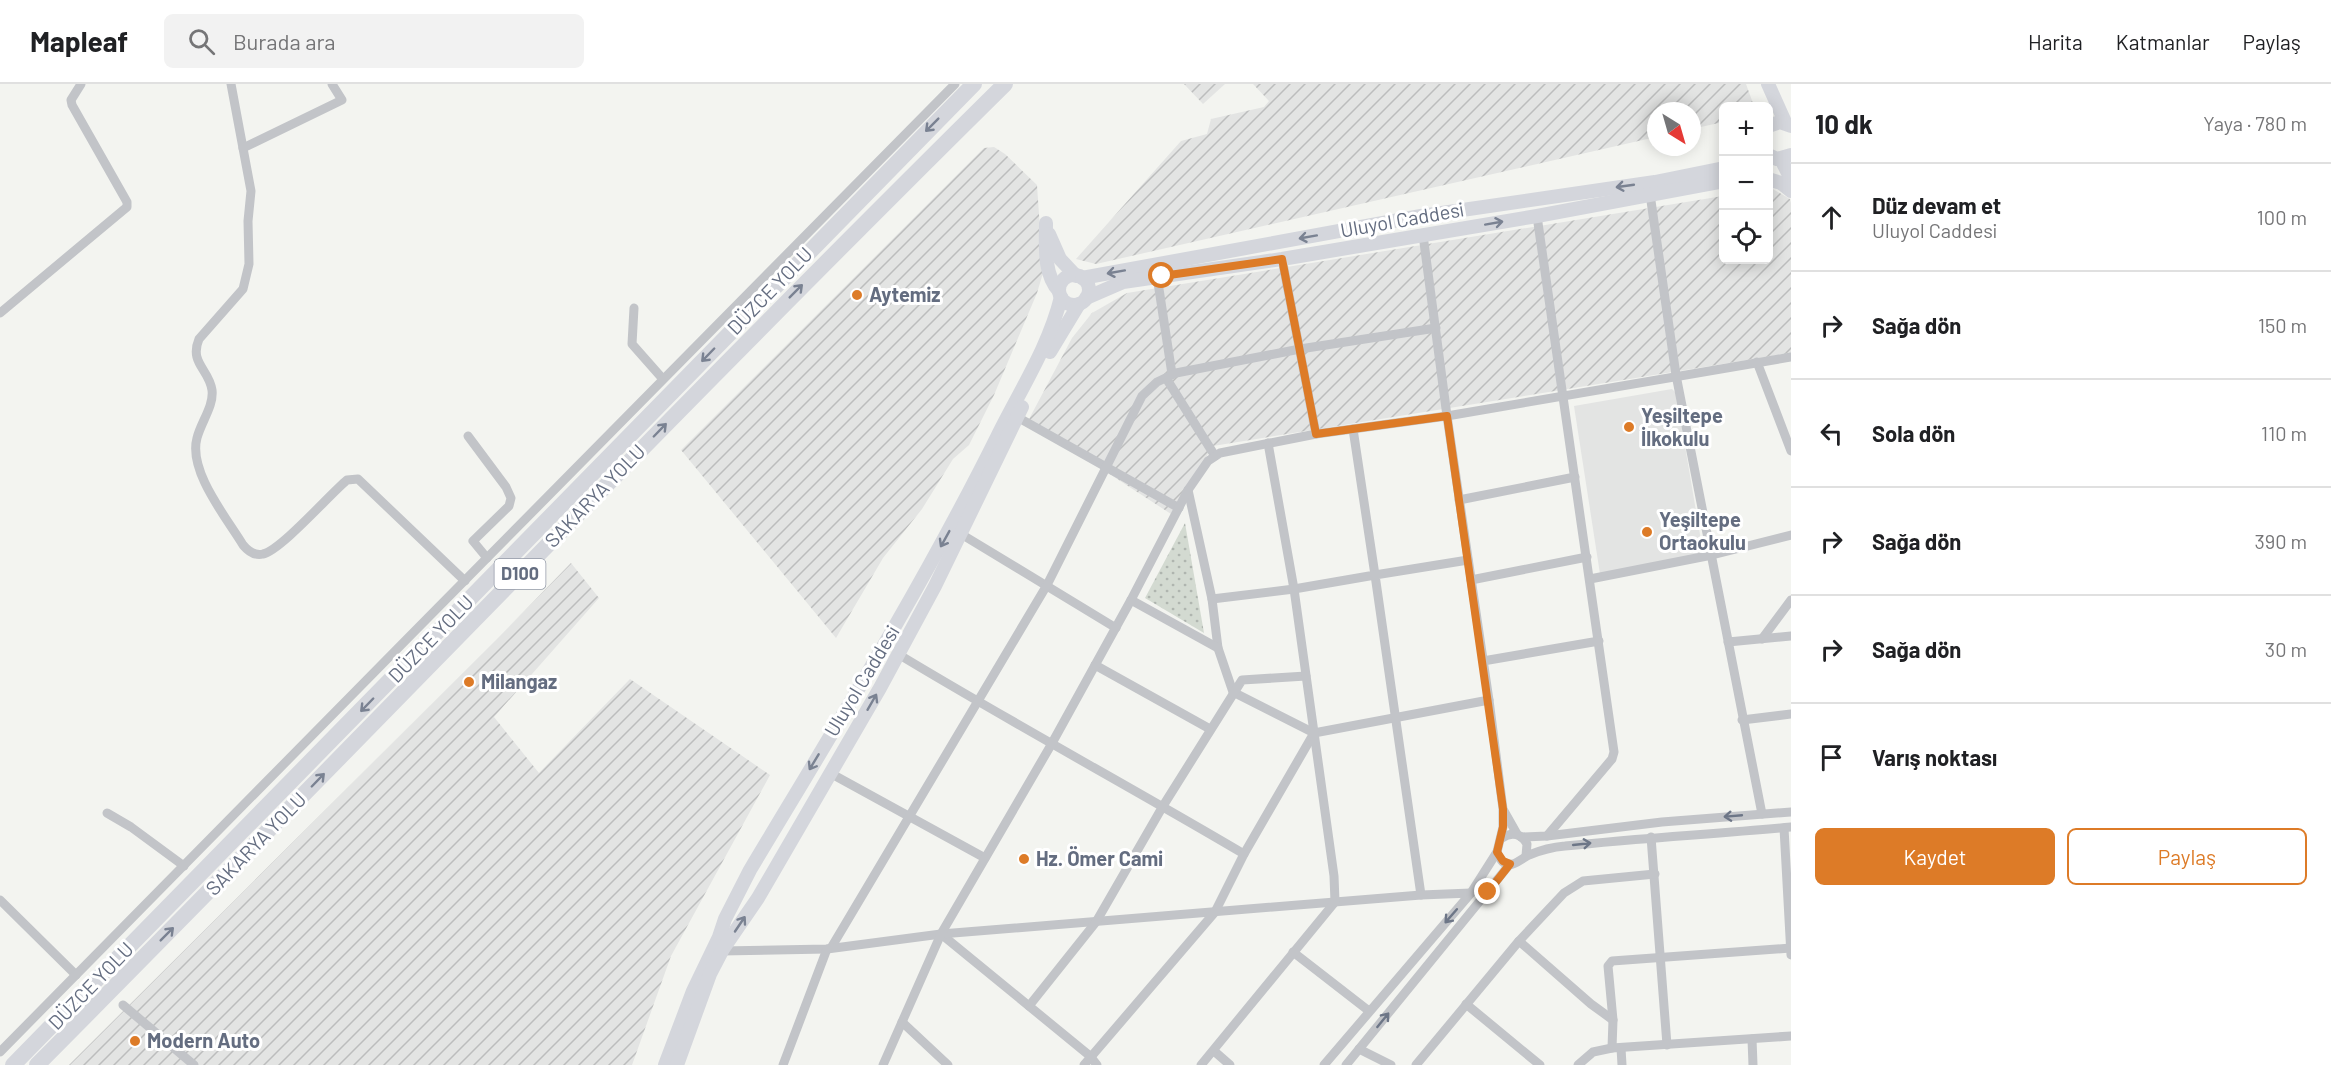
<!DOCTYPE html>
<html lang="tr">
<head>
<meta charset="utf-8">
<style>
	:root { --surface:#fff; --page:#f2f2f2; --text:#202124; --muted:#757577; --line:#e0e0e0; --accent:#dd7b27 }
	body { margin:0; font-family:Barlow,sans-serif; background:var(--page); color:var(--text) }
	.controls { position:absolute; right:18px; top:18px; display:grid; overflow:hidden; border-radius:9px; box-shadow:0 3px 15px #0003 }
	.controls button { width:54px; height:54px; display:grid; place-items:center; padding:0; border:0; border-bottom:2px solid var(--line); background:var(--surface); color:var(--text); font:30px sans-serif }
	.compass { position:absolute; left:1647px; top:18px; width:54px; height:54px; border-radius:50%; background:var(--surface); box-shadow:0 3px 15px #0003; rotate:143deg }
	.stop { position:absolute; width:18px; height:18px; margin:-14px; border:4px solid #dd7b27; border-radius:50%; background:#fff }
	.stop.end { background:#dd7b27; border-color:#fff; box-shadow:0 2px 6px #0008 }
	.list { margin:0; padding:0; list-style:none }
	h2 { display:flex; justify-content:space-between; align-items:center; height:78px; margin:0; padding:0 24px; font-size:26px }
	h2 small { font-size:20px; font-weight:400; color:var(--muted) }
	.list li { display:grid; grid-template-columns:39px 1fr auto; gap:18px; align-items:center; box-sizing:border-box; height:108px; padding:0 24px; border-top:2px solid var(--line) }
	.list b { display:block; font-size:22px; white-space:nowrap }
	.list p { margin:0; font-size:20px; white-space:nowrap; color:var(--muted) }
	.list em { font-size:20px; font-style:normal; color:var(--muted) }
	.actions { display:flex; gap:12px; padding:18px 24px }
	.actions a { flex:1; padding:14px 0; border:2px solid var(--accent); border-radius:9px; text-align:center; font-size:21px; color:var(--accent) }
	.actions .main { background:var(--accent); color:#fff }
	.icon { flex:none; width:33px; height:33px; fill:none; stroke:currentColor; stroke-width:2; stroke-linecap:round; stroke-linejoin:round }
	.map { position:relative; flex:none; width:1791px; height:981px; overflow:hidden }
	header { display:flex; align-items:center; gap:36px; box-sizing:border-box; height:84px; padding:0 30px; background:var(--surface); border-bottom:2px solid var(--line) }
	header strong { font-size:28px }
	nav { display:flex; gap:33px; margin-inline-start:auto; font-size:21px }
	.search { width:420px; height:54px; background:var(--page); display:flex; align-items:center; gap:15px; box-sizing:border-box; padding:0 21px; border-radius:9px; color:var(--muted); font-size:22px }
	main { display:flex }
	aside { flex:1; background:var(--surface) }
	.map>svg:first-child { display:block }
	.built { fill:#e3e4e3 }
	.industrial { fill:url(#industrial-furrows) }
	.park { fill:url(#park-dots) }
	.lines { fill:none; stroke-linecap:round; stroke-linejoin:round }
	.street { stroke:#c2c4c8; stroke-width:9 }
	.secondary { stroke:#d4d6dc; stroke-width:14 }
	.highway { stroke:#d4d6dc; stroke-width:16 }
	.oneway { stroke:#7a8292 }
	.oneway2 { stroke:#6d7687 }
	.route { stroke:#dd7b27; stroke-width:8 }
	.poi-dot { fill:#dd7b27; stroke:#fff; stroke-width:2 }
	.labels { text-anchor:middle; stroke-width:6; stroke-linejoin:round; paint-order:stroke }
	.shield { fill:#fff; stroke:#9299a6; stroke-width:1.5 }
	.shield-label { font-size:18px; font-weight:bold; fill:#646d80 }
	.street-label { font-size:20px; fill:#646d80; stroke:#fff }
	.poi-label { font-size:20px; font-weight:bold; fill:#646d80; stroke:#fff; text-anchor:start }
</style>
</head>
<body>
<header>
<strong>Mapleaf</strong>
<div class="search"><svg class="icon" aria-label="search" viewBox="0 0 24 24"><circle cx="10" cy="10" r="6"/><path d="M15 15l6 6"/></svg>Burada ara</div>
<nav><a>Harita</a><a>Katmanlar</a><a>Paylaş</a></nav>
</header>
<main>
<div class="map">
<svg width="1791" height="981" viewBox="0 0 1791 981">
	<defs>
		<pattern id="industrial-furrows" width="10" height="10" patternUnits="userSpaceOnUse" patternTransform="scale(1.5)"><rect width="10" height="10" fill="#e3e4e3"/><path d="M-1 1l2-2M0 10L10 0M9 11l2-2" fill="none" stroke="#bcbdbd"/></pattern>
		<pattern id="park-dots" width="8" height="8" patternUnits="userSpaceOnUse" patternTransform="scale(1.5)"><rect width="8" height="8" fill="#d3dad1"/><path d="M2 2h.1M6 6h.1" fill="none" stroke="#afb5af" stroke-width="1.8" stroke-linecap="round"/></pattern>
	</defs>
	<rect width="100%" height="100%" fill="#f3f4f0"/>
	<polygon class="built" points="1672,305 1676,309 1704,474 1600,490 1574,322"/>
	<g class="industrial">
		<polygon points="1184,0 1225,0 1203,20"/>
		<polygon points="1253,0 1746,0 1754,22 1724,22 1723,38 1692,45 1692,27 1656,27 1656,53 1096,180 1076,175 1181,57 1207,50 1211,35 1264,23 1269,17"/>
		<polygon points="994,63 1005,70 1037,101 1043,189 1037,209 994,311 969,361 953,375 922,425 883,474 836,554 681,366 984,64"/>
		<polygon points="1771,104 1790,115 1791,119 1791,269 1213,362 1171,430 1028,337 1072,254 1092,229 1127,209 1723,112 1724,176 1768,176 1769,105"/>
		<polygon points="571,479 599,514 494,633 539,689 630,595 770,691 671,872 632,981 69,981 496,556"/>
	</g>
	<polygon class="park" points="1185,439 1204,549 1145,514"/>
	<g class="lines">
		<g class="street">
			<path d="M231 0 251 107 248 137 249 180 243 205 199 255C189 279 209 285 212 306 214 322 201 338 197 354 188 387 226 433 243 461 248 467 255 472 263 470 281 466 329 411 347 396L358 395 465 497"/>
			<polyline points="243,64 342,16 332,0"/>
			<polyline points="1650,110 1676,291 1762,730"/>
			<polyline points="1537,132 1614,668 1612,675 1547,752"/>
			<polyline points="1282,175 1316,350"/>
			<polyline points="1157,192 1172,290"/>
			<polyline points="634,224 632,260 662,294"/>
			<polyline points="0,229 127,123 127,118 72,21 71,16 81,0"/>
			<polyline points="1757,278 1791,367"/>
			<polyline points="1166,294 1215,372"/>
			<polyline points="1017,333 1179,424"/>
			<polyline points="468,352 506,403 511,414 509,422 473,457 487,474"/>
			<polyline points="1188,406 1212,515 1294,505 1375,491 1353,345"/>
			<polyline points="1459,416 1575,393"/>
			<polyline points="961,450 1116,544"/>
			<polyline points="1590,495 1712,471 1791,451"/>
			<polyline points="1471,496 1587,473"/>
			<polyline points="1212,515 1218,564 1233,608 1314,649 1489,616"/>
			<polyline points="1131,516 1218,564"/>
			<polyline points="1762,555 1791,516"/>
			<polyline points="1728,558 1791,552"/>
			<path d="M898 570C1012 639 1129 702 1244 770"/>
			<polyline points="1483,577 1599,557"/>
			<polyline points="1095,581 1210,645"/>
			<polyline points="1742,636 1791,630"/>
			<polyline points="830,689 985,774"/>
			<polyline points="1504,727 1517,750"/>
			<polyline points="107,729 131,743 184,782"/>
			<polyline points="1784,744 1791,871"/>
			<polyline points="1521,753 1547,752 1662,738 1791,728"/>
			<polyline points="1651,753 1667,961"/>
			<path d="M1502 754C1512 747 1522 750 1527 760L1526 772"/>
			<path d="M1497 768C1506 792 1518 776 1529 771 1541 766 1553 763 1565 762 1640 754 1716 750 1791 743"/>
			<polyline points="1421,811 1375,491 1468,476"/>
			<polyline points="0,816 76,891"/>
			<polyline points="941,850 1090,972 1097,981"/>
			<polyline points="1519,857 1591,920 1613,936"/>
			<polyline points="831,864 1047,501 1142,312 1157,298 1176,289 1300,265 1436,244"/>
			<polyline points="721,867 827,865 941,850 1421,811 1471,809"/>
			<polyline points="1293,868 1369,927"/>
			<polyline points="1466,920 1540,981"/>
			<polyline points="123,921 194,981"/>
			<polyline points="1029,922 1096,838 1163,722 1242,596 1306,592"/>
			<polyline points="902,938 948,981"/>
			<polyline points="1752,955 1753,981"/>
			<polyline points="1612,964 1613,936 1608,882 1612,877 1791,864"/>
			<polyline points="1621,964 1622,981"/>
			<polyline points="1359,965 1391,981"/>
			<polyline points="1214,967 1230,981"/>
			<path d="M0 968C319 646 635 321 955 0"/>
			<polyline points="783,981 827,865"/>
			<polyline points="883,981 941,850 1051,661 1131,516 1188,406 1208,377 1220,369 1316,350 1447,332 1791,273"/>
			<polyline points="1084,981 1215,828 1244,770 1314,649"/>
			<polyline points="1201,981 1335,818 1334,792 1294,505 1268,359"/>
			<polyline points="1324,981 1471,809 1497,768 1503,743 1503,725 1489,616 1447,332 1423,151"/>
			<polyline points="1346,981 1510,780"/>
			<polyline points="1416,981 1519,857 1564,809 1583,797 1655,790"/>
			<polyline points="1578,981 1593,968 1612,964 1791,952"/>
		</g>
		<g class="secondary">
			<polyline points="1768,0 1785,38"/>
			<polyline points="1768,42 1780,38 1791,42"/>
			<polyline points="1768,71 1777,75 1791,71"/>
			<polyline points="1781,75 1791,95"/>
			<polyline points="1768,95 1781,99 1791,107"/>
			<path d="M1046 139C1046 161 1043 190 1059 207"/>
			<polyline points="1049,150 1060,175 1076,192"/>
			<circle cx="1074" cy="206" r="15"/>
			<polyline points="1082,194 1421,132 1655,98 1724,84"/>
			<polyline points="1086,214 1123,198 1282,175 1537,132 1724,97"/>
			<polyline points="1050,268 1079,220"/>
			<path d="M665 981 693 907 719 853 725 835 750 786C835 644 923 502 997 353 1019 308 1049 263 1061 213"/>
			<polyline points="677,981 710,890 723,865 758,814 880,604 935,502 1022,323"/>
		</g>
		<g class="highway">
			<polyline points="13,981 974,0"/>
			<path d="M37 981C361 655 678 323 1005 0"/>
		</g>
	</g>
	<defs><path id="oneway-shaft" d="M-6 0H5M1.5-3L5.5 0L1.5 3" fill="none" stroke-width="1.6" stroke-linecap="round" stroke-linejoin="round" transform="scale(1.5)"/></defs>
	<g class="oneway">
		<use href="#oneway-shaft" transform="translate(932 41) rotate(135)"/>
		<use href="#oneway-shaft" transform="translate(1625 102) rotate(172)"/>
		<use href="#oneway-shaft" transform="translate(1494 139) rotate(-10)"/>
		<use href="#oneway-shaft" transform="translate(1308 153) rotate(170)"/>
		<use href="#oneway-shaft" transform="translate(1116 188) rotate(170)"/>
		<use href="#oneway-shaft" transform="translate(796 207) rotate(-45)"/>
		<use href="#oneway-shaft" transform="translate(708 271) rotate(134)"/>
		<use href="#oneway-shaft" transform="translate(660 346) rotate(-46)"/>
		<use href="#oneway-shaft" transform="translate(945 455) rotate(119)"/>
		<use href="#oneway-shaft" transform="translate(872 618) rotate(-60)"/>
		<use href="#oneway-shaft" transform="translate(367 621) rotate(134)"/>
		<use href="#oneway-shaft" transform="translate(814 678) rotate(121)"/>
		<use href="#oneway-shaft" transform="translate(318 696) rotate(-46)"/>
		<use href="#oneway-shaft" transform="translate(740 840) rotate(-56)"/>
		<use href="#oneway-shaft" transform="translate(167 850) rotate(-45)"/>
	</g>
	<g class="oneway2">
		<use href="#oneway-shaft" transform="translate(1733 732) rotate(175)"/>
		<use href="#oneway-shaft" transform="translate(1582 760) rotate(-6)"/>
		<use href="#oneway-shaft" transform="translate(1451 832) rotate(131)"/>
		<use href="#oneway-shaft" transform="translate(1383 936) rotate(-51)"/>
	</g>
	<g class="lines">
		<polyline class="route" points="1162,192 1282,175 1316,350 1447,332 1503,725 1503,743 1497,768 1503,777 1510,780 1488,808"/>
	</g>
	<g class="poi-dot">
		<circle cx="857" cy="211" r="6"/>
		<circle cx="1629" cy="343" r="6"/>
		<circle cx="1647" cy="448" r="6"/>
		<circle cx="469" cy="598" r="6"/>
		<circle cx="1024" cy="775" r="6"/>
		<circle cx="135" cy="957" r="6"/>
	</g>
	<g class="labels">
		<rect class="shield" x="494.5" y="475" width="51" height="30" rx="4.5"/>
		<g class="shield-label">
			<text x="520" y="496">D100</text>
		</g>
		<g class="street-label">
			<text transform="translate(1402 136) rotate(-10)" y="7">Uluyol Caddesi</text>
			<text transform="translate(770 207) rotate(-46)" y="7">DÜZCE YOLU</text>
			<text transform="translate(595 412) rotate(-46)" y="7">SAKARYA YOLU</text>
			<text transform="translate(431 555) rotate(-46)" y="7">DÜZCE YOLU</text>
			<text transform="translate(862 597) rotate(-59)" y="7">Uluyol Caddesi</text>
			<text transform="translate(256 760) rotate(-46)" y="7">SAKARYA YOLU</text>
			<text transform="translate(91 902) rotate(-46)" y="7">DÜZCE YOLU</text>
		</g>
		<g class="poi-label">
			<text x="869" y="218">Aytemiz</text>
			<text x="1641" y="339">Yeşiltepe<tspan x="1641" dy="23">İlkokulu</tspan></text>
			<text x="1659" y="443">Yeşiltepe<tspan x="1659" dy="23">Ortaokulu</tspan></text>
			<text x="481" y="605">Milangaz</text>
			<text x="1036" y="782">Hz. Ömer Cami</text>
			<text x="147" y="964">Modern Auto</text>
		</g>
	</g>
</svg>
<div class="controls">
<button>+</button>
<button>−</button>
<button><svg class="icon" aria-label="locate" viewBox="0 0 24 24"><circle cx="12" cy="12" r="6"/><path d="M12 2v4M12 18v4M2 12h4M18 12h4"/></svg></button>
</div>
<svg class="compass" viewBox="-18 -18 36 36"><path d="M0-13l5 13h-10z" fill="#e53935"/><path d="M0 13l5-13h-10z" fill="#757577"/></svg>
<div class="stop" style="left:1162px;top:192px"></div>
<div class="stop end" style="left:1488px;top:808px"></div>
</div>
<aside>
<h2>10 dk<small>Yaya · 780 m</small></h2>
<ul class="list">
<li><svg class="icon" aria-label="ahead" viewBox="0 0 24 24"><path d="M12 20V5M6 11l6-6 6 6"/></svg><div><b>Düz devam et</b><p>Uluyol Caddesi</p></div><em>100 m</em></li>
<li><svg class="icon" aria-label="right" viewBox="0 0 24 24"><path d="M7 20v-9h11M14 6l5 5-5 5"/></svg><div><b>Sağa dön</b></div><em>150 m</em></li>
<li><svg class="icon" aria-label="left" viewBox="0 0 24 24"><path d="M17 20v-9H6M10 6l-5 5 5 5"/></svg><div><b>Sola dön</b></div><em>110 m</em></li>
<li><svg class="icon" aria-label="right" viewBox="0 0 24 24"><path d="M7 20v-9h11M14 6l5 5-5 5"/></svg><div><b>Sağa dön</b></div><em>390 m</em></li>
<li><svg class="icon" aria-label="right" viewBox="0 0 24 24"><path d="M7 20v-9h11M14 6l5 5-5 5"/></svg><div><b>Sağa dön</b></div><em>30 m</em></li>
<li><svg class="icon" aria-label="arrive" viewBox="0 0 24 24"><path d="M6 21V4h12l-3 4 3 4H6"/></svg><div><b>Varış noktası</b></div></li>
</ul>
<div class="actions"><a class="main">Kaydet</a><a>Paylaş</a></div>
</aside>
</main>
</body>
</html>
